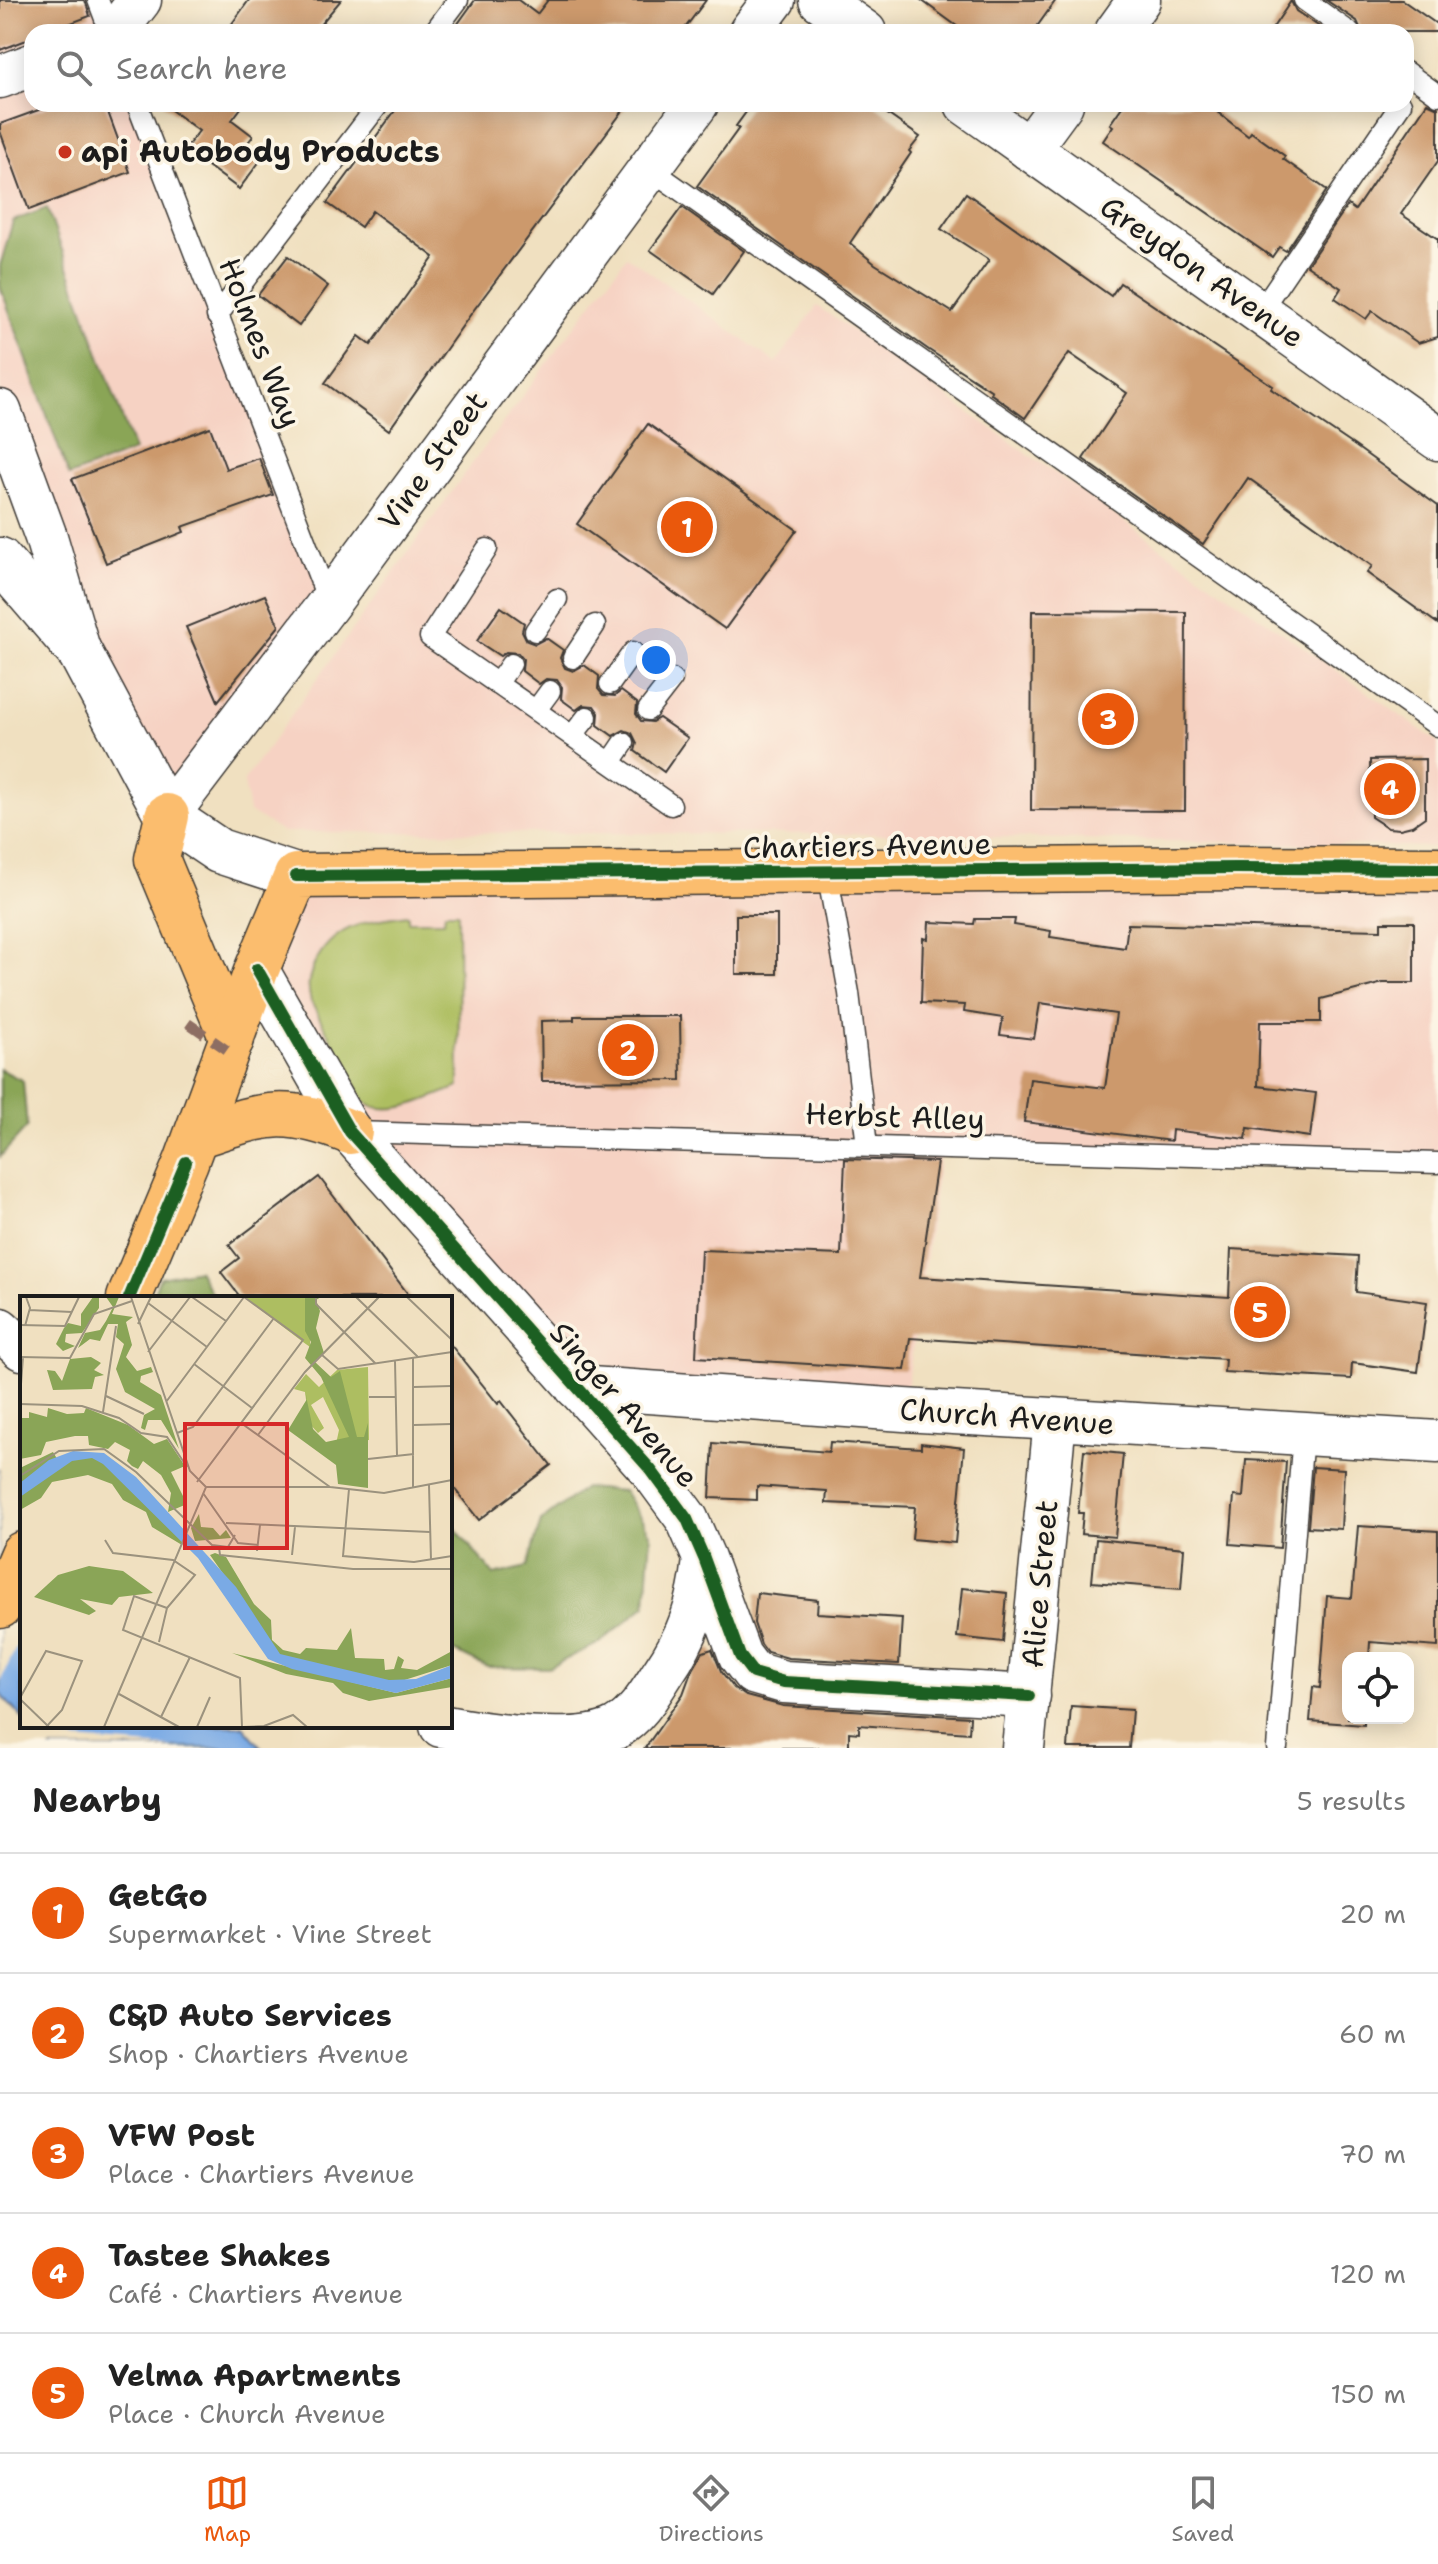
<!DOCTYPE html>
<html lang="en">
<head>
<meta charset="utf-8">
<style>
	:root { --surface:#fff; --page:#f6f6f6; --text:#222; --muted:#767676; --line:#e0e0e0; --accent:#ea580c }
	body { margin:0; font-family:"Shantell Sans",sans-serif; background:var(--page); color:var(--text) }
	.controls { position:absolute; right:24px; bottom:24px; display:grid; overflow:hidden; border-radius:16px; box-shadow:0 4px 20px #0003 }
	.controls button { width:72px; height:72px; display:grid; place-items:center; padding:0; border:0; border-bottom:2px solid var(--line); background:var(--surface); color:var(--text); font:40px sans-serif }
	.you { position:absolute; left:656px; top:660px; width:28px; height:28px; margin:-20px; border:6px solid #fff; border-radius:50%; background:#1a73e8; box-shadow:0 0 0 12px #1a73e833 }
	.badge { display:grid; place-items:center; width:52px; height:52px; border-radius:50%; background:var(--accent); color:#fff; font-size:26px; font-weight:700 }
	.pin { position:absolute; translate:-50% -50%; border:4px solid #fff; box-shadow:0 2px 8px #0006 }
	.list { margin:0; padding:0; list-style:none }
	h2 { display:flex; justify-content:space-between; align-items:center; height:104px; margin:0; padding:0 32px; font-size:34px }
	h2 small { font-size:26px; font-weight:400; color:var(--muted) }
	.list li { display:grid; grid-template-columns:52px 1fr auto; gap:24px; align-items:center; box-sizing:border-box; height:120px; padding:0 32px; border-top:2px solid var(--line) }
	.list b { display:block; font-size:30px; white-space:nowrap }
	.list p { margin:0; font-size:26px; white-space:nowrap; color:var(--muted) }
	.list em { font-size:26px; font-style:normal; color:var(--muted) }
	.icon { flex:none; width:44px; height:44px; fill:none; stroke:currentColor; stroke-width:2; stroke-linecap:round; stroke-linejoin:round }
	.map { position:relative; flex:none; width:1438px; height:1748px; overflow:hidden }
	.search { position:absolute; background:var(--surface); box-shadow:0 4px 20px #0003; left:24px; right:24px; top:24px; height:88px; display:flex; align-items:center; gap:20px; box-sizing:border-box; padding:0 28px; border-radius:24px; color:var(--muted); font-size:30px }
	.sheet { height:704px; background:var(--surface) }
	nav { display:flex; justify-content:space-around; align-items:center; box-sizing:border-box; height:112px; border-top:2px solid var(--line); background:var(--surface); font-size:22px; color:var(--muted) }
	nav a { display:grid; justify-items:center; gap:4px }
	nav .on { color:var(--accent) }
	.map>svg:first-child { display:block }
	.built { fill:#f6d2c3 }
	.green { fill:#adbe61; stroke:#646d3e; stroke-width:2 }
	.forest { fill:#8aa557; stroke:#53603a; stroke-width:2 }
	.water { fill:#7aaae5; stroke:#4b6380; stroke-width:2 }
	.pier { fill:#f0e0c0 }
	.building { fill:#cc996c }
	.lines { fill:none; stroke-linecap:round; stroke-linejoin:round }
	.service-casing { stroke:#3c3935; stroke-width:23 }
	.minor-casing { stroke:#3c3935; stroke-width:45 }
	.tertiary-casing { stroke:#3c3935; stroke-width:47 }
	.primary-casing { stroke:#3c3935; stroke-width:47 }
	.service { stroke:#fff; stroke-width:20 }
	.minor { stroke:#fff; stroke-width:42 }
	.tertiary { stroke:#fff; stroke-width:44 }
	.primary { stroke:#fbbd6e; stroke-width:44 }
	.quiet { stroke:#8d6e63; stroke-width:10; stroke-dasharray:20 10; stroke-linecap:butt }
	.cycleway-casing { stroke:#fcf5e5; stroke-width:17 }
	.cycleway { stroke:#1b5e20; stroke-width:12 }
	.poi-dot { fill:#c8321e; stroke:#fcf5e5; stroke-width:3 }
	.labels { text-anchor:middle; stroke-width:7; stroke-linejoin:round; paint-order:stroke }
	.poi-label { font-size:30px; font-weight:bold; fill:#1c1c1c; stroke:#fcf5e5; text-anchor:start }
	.street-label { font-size:30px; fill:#1c1c1c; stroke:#fcf5e5 }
	.inset-road { fill:none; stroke:#9b927e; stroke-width:2 }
	.view { fill:#d62828; fill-opacity:0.15; stroke:#d62828; stroke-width:4 }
	.inset-edge { fill:none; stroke:#1c1c1c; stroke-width:4 }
</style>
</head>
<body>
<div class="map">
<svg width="1438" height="1748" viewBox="0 0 1438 1748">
	<rect width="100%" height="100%" fill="#fcf5e5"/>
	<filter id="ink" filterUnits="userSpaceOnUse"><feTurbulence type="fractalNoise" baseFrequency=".0125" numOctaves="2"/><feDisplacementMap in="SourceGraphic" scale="16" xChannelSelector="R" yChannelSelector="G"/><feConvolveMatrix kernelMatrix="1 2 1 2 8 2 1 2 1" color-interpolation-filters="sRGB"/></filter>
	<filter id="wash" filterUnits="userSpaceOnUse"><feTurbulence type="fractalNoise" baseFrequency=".006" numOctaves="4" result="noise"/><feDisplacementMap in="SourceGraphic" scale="32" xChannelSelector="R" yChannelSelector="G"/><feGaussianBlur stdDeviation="1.8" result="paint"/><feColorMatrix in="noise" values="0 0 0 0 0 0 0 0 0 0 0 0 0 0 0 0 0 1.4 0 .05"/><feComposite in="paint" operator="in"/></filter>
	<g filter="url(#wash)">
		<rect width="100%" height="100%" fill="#f0e0c0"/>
		<g class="built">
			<polygon points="0,0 98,0 110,32 32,32 32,104 137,104 329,603 167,816 0,411"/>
			<polygon points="627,256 776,363 817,306 1438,742 1438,847 858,834 282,832 249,812 244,781 466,472"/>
			<polygon points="1438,869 1438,1163 941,1148 904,1410 576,1387 350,1132 257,969 296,876"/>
		</g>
		<path class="green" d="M445 912H458L459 1087C433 1096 388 1121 364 1101L311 1002C307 987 308 979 314 965 333 924 367 921 408 915V921H444Z"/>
		<g class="forest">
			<polygon points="47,208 134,451 69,476 0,286 0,266 13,221"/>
			<polygon points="0,1069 23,1081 27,1127 0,1157"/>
			<polygon points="198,1270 214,1298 152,1298 160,1277"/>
			<polygon points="584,1488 624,1491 651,1535 646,1605 600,1643 548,1668 487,1667 450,1649 450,1522 494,1575 527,1567 541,1521"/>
		</g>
		<g class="water">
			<polygon points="0,1470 22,1493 22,1718 0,1694"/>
			<polygon points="30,1726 243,1726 262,1748 50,1748"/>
		</g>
		<g class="pier">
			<polygon points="0,1466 22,1487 22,1634 0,1682"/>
			<polygon points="34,1736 64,1739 177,1748 45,1748"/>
		</g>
		<g id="blocks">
			<g class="building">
				<polygon points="0,0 85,0 90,16 47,32 32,32 32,38 0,50"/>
				<polygon points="249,0 341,0 314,32 226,32"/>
				<polygon points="475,0 518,0 537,14 548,0 706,0 682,32 452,32"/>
				<polygon points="921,0 1056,0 1033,32 965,32"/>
				<polygon points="1326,0 1402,0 1438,25 1438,32 1362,32 1357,21"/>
				<polygon points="1291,1 1296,11 1327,32 1270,32"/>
				<polygon points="1427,103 1438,108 1438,161 1401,214 1438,239 1438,337 1418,343 1372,311 1366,319 1335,298 1341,288 1307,265 1348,205 1355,210"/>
				<polygon points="55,104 105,104 130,172 29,210 0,131 0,124"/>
				<polygon points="163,104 244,104 232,120 253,136 243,149 260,161 239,189 185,149 199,131"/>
				<polygon points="400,104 628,104 473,311 389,430 325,383 359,336 371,345 434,257 372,211 361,227 327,203"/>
				<polygon points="752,104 873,104 920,137 909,151 911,153 850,243 875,264 952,312 989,260 941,229 966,193 1111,296 1120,283 1273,386 1271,389 1355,446 1438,506 1438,624 1367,573 1372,566 1248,478 1203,544 1083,459 1127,393 1069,353 1025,418 990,393 992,391 929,350 697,186 739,128 736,126"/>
				<polygon points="1124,104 1207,104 1248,136 1251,132 1285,156 1283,159 1327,190 1286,251 1279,247 1272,257 1103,141 1113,126 1110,124"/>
				<polygon points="682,207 744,251 713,294 650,250"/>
				<polygon points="288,256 328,286 299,326 258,295"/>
				<polygon points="648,424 797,530 725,629 577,524"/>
				<polygon points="210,427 226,469 259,458 273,495 182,527 184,532 106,563 72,479"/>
				<polygon points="265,595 279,626 218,701 186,627"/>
				<polygon points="501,607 524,623 522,631 527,641 535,644 546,638 563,650 560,658 565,668 573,671 584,665 599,676 598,689 603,695 615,696 621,691 637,703 636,714 641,721 652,722 659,718 688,738 664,772 635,751 637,743 632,733 624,730 613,736 598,725 599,713 594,706 583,705 576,710 561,699 562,687 557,680 546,679 539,684 522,671 523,659 518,653 506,652 500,656 477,641"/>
				<polygon points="1032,611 1186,612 1185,811 1031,810"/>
				<polygon points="1425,759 1425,817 1412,826 1400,829 1388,828 1371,817 1370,760"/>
				<rect x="736" y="915" width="41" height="59"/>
				<polygon points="975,919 1015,919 1014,925 1051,931 1050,937 1125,948 1128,924 1381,930 1381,922 1414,922 1414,983 1383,983 1321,999 1321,1022 1260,1022 1258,1086 1316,1093 1310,1137 1248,1128 1246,1139 1172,1130 1171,1141 1024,1122 1030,1079 1105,1088 1116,1014 1040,1003 1034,1039 1000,1035 1003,1018 964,1012 965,1005 921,1003 923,938 928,939 929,922 974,924"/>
				<polygon points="574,1016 680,1016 681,1080 542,1081 541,1021 574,1020"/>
				<polygon points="845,1159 937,1162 920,1277 1229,1297 1231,1249 1358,1256 1356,1292 1427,1302 1418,1372 1352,1363 1351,1379 1224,1372 1225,1359 910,1338 905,1370 696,1357 701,1250 841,1255"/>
				<polygon points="319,1177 411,1298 241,1298 221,1272 239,1258 229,1245"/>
				<polygon points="450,1344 498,1404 501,1401 551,1465 479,1520 450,1483"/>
				<polygon points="830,1442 921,1448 921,1443 964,1448 955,1543 912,1539 915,1507 826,1503 827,1491 757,1486 757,1500 710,1498 713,1443 829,1452"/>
				<polygon points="1084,1450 1123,1454 1115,1537 1081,1534 1083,1513 1078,1513"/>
				<polygon points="1246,1460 1286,1462 1280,1548 1230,1544 1234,1496 1243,1497"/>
				<polygon points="1313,1467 1344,1469 1341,1529 1308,1527"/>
				<polygon points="1358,1526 1438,1531 1438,1647 1370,1642 1369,1658 1348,1658 1348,1718 1364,1718 1364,1725 1310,1721 1313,1687 1320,1688 1327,1596 1352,1598"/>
				<polygon points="1096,1539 1184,1548 1181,1589 1092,1582"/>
				<polygon points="962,1588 1007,1593 1003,1642 957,1637"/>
				<polygon points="757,1593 818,1600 817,1613 902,1618 899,1664 788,1658 767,1652 761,1644 754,1623"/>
				<polygon points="712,1649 721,1671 734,1688 746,1696 783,1706 970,1717 969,1733 859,1725 859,1733 849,1732 849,1748 645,1748 683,1694 690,1675 703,1652"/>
				<polygon points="1071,1706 1132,1710 1129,1748 1068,1748"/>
			</g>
		</g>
	</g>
	<g filter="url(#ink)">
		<use href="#blocks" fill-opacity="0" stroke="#3c3935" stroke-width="2"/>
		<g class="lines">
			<defs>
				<g id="service">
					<polyline points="98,0 110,32"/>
					<polyline points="1304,0 1349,32"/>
					<polyline points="434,32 458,0"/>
					<polyline points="1406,72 1438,95"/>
					<polyline points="137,104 329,603"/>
					<polyline points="649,168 1438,726"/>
					<polyline points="1259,313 1401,104"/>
					<polyline points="217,316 379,104"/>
					<polyline points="487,549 430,637 671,805"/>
					<polyline points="535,631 557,599"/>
					<polyline points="573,658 595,625"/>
					<polyline points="497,684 511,664"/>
					<polyline points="610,684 633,652"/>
					<polyline points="536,710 550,691"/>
					<polyline points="648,710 672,679"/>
					<polyline points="572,736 587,717"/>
					<polyline points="611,762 624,743"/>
					<polyline points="827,872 849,993 867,1146"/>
					<polyline points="354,1132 1438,1163"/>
					<polyline points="1277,1748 1303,1435"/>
				</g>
				<g id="minor">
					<polyline points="820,0 865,32"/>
					<polyline points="115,32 140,0"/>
					<polyline points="750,32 774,0"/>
					<polyline points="1116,32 1139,0"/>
					<polyline points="0,77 32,65"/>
					<polyline points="966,104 1438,439"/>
					<polyline points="1029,149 1062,104"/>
					<polyline points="0,411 46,537 80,653"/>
					<polyline points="167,816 329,603 697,104"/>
					<polyline points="257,969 350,1132 651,1470 687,1519 704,1558 740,1656 753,1673 784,1682 1029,1696"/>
					<polyline points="0,1329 22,1349"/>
					<polyline points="576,1387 904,1410 1438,1442"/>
					<path d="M441 1726C482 1734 580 1748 616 1728 638 1715 650 1693 663 1673 689 1635 699 1604 704 1560"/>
					<polyline points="1023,1748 1055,1420"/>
				</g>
				<polyline id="tertiary" points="0,560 80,653 167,816 219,851 296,876"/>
				<g id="primary">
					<polyline points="167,816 157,859 232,1039"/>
					<path d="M196 1136C263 1114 282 1105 350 1132"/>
					<polyline points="129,1298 186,1162 257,969 296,876 1236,868 1438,869"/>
					<polyline points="0,1606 22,1554"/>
				</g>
			</defs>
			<use href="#service" class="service-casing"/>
			<use href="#minor" class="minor-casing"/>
			<use href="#tertiary" class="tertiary-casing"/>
			<use href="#primary" class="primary-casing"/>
			<use href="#service" class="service"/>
			<use href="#minor" class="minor"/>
			<use href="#tertiary" class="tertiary"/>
			<use href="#primary" class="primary"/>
			<polyline class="quiet" points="188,1023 227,1050"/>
			<defs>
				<g id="cycleway">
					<polyline points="296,876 1236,868 1438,869"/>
					<polyline points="257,969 350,1132 651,1470 687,1519 704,1558 740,1656 753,1673 784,1682 1029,1696"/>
					<polyline points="129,1298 186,1162"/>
				</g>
			</defs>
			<use href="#cycleway" class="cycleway-casing"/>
			<use href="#cycleway" class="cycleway"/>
		</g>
	</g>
	<circle class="poi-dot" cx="65" cy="152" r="8"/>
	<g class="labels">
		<g class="poi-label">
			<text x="81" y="162">api Autobody Products</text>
		</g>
		<g class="street-label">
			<text transform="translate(1202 272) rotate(35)" y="10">Greydon Avenue</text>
			<text transform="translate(260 343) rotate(69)" y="10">Holmes Way</text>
			<text transform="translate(433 461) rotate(-54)" y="10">Vine Street</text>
			<text transform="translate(867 846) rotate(-1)" y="10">Chartiers Avenue</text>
			<text transform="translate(895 1117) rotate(2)" y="10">Herbst Alley</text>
			<text transform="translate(624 1405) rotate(49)" y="10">Singer Avenue</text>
			<text transform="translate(1007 1417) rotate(4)" y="10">Church Avenue</text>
			<text transform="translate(1040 1584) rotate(-85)" y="10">Alice Street</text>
		</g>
	</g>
	<g transform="translate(20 1296)">
		<rect width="432" height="432" fill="#f0e0c0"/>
		<path d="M224 1H291L290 51 283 46ZM348 71 349 144 316 148 319 134 303 101 291 109 304 132 298 137 289 127 285 96 274 93 286 78 299 91 317 74Z" fill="#adbe61"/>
		<path d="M73 1H79V12L62 37 46 38 45 46 55 50 43 55 36 48 44 32 48 27 61 30V18ZM86 1H99L92 18 113 21 106 26 112 49 106 61 117 75 131 71 133 76 121 80 120 86 141 99 159 153 141 124H128L125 134 121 132 124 119 135 113 105 96 96 73 104 48 96 41 98 28H88L80 45 70 43 58 52 65 37 80 34 86 25 93 11ZM285 1H301L296 4 300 15 296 32 304 57 295 66 311 81 320 75 337 141H344L348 127V192L318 188 316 169 268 134 287 103 285 95 293 133 306 146 329 141 301 81 285 62 291 46 285 35ZM71 61 81 67 74 74 84 79 75 81 72 93 33 94 27 74 35 75 42 85 50 63ZM28 112 47 118 64 117 66 112 108 129 134 148 147 143 165 170 151 176 167 208 148 216 151 197 141 179 123 165 118 173 112 170 107 165 110 154 95 146 88 153 69 149 68 140H55L26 146 21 159 0 163V122H9V116L27 121ZM33 156 39 166 66 159 88 163 165 244 162 249 132 231 126 216 103 204 92 188 68 179 32 186 21 202 0 214V172ZM179 218 181 231 193 232 200 240 206 234 211 242 175 245 171 232ZM195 257 206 261 234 308 251 324 252 344 263 354 280 358 286 352 317 354 331 332 335 362 364 363 365 374 374 373 378 360 384 364 381 372 397 374 432 355V369L375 387 260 359 190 259ZM69 270 103 275 133 297 99 301 92 309 60 303 76 315 69 319 14 301 38 279ZM212 357 376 397 432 382V391L349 405 323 397 313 387 266 378Z" fill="#8aa557"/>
		<path d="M53 155 84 157 116 181 216 291 260 358 369 384 396 383 432 369V382L376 397 272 373 248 363 178 262 83 168 72 162 52 165 0 201V187L29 164Z" fill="#7aaae5"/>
		<path class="inset-road" d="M111 1 170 175 186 191M172 1 206 25M296 1V8L355 67M336 1 398 61M387 1 432 44M128 7 187 51M9 14 52 16M118 28 131 1M0 29 45 30 59 1M5 30 10 12 6 1M128 56 170 1M302 59 318 73 432 56M0 61 50 62 74 18 112 5M393 62V192M375 65 377 160M174 68 232 112M1 88 3 61M394 91 432 90M86 100 124 118M349 101H375M146 106 224 1M0 108 62 110 99 122 121 137 147 141 167 171M83 116 96 30M221 127 310 191M394 129 432 128M157 137 173 131 254 22M238 139 285 76 359 1M348 163 394 158M0 180 39 155 84 153 116 176 192 249 208 251 215 239M177 186 283 44 224 1M409 189 411 264M329 193 323 260 394 266 432 260M183 197 218 247 238 249M206 227 410 236M85 244 93 257 153 264 175 279 147 312 139 346M199 251 200 259 333 273H432M237 255 240 229M272 259 275 231M147 312 114 300 103 334 220 382 222 431M99 398 159 431M0 402 26 355 62 365 42 414 26 431M0 403 29 431M141 421 170 361M84 431 186 191H310L364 197 432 184M177 431 190 401M223 431 244 430 273 419 287 431"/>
		<path class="view" d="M165 128H267V252H165Z"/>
		<rect width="432" height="432" class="inset-edge"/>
	</g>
</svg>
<div class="controls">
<button><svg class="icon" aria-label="locate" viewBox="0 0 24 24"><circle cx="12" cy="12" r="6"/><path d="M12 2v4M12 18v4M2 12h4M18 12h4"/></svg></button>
</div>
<div class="you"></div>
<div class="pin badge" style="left:687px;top:527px">1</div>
<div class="pin badge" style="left:628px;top:1050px">2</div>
<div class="pin badge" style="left:1108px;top:719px">3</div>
<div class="pin badge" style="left:1390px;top:789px">4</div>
<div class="pin badge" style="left:1260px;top:1312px">5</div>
<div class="search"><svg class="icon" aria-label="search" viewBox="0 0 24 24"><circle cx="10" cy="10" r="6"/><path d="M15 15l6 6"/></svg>Search here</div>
</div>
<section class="sheet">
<h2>Nearby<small>5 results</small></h2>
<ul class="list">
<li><span class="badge">1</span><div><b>GetGo</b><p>Supermarket · Vine Street</p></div><em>20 m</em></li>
<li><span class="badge">2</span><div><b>C&amp;D Auto Services</b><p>Shop · Chartiers Avenue</p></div><em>60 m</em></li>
<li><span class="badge">3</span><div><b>VFW Post</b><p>Place · Chartiers Avenue</p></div><em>70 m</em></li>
<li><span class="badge">4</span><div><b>Tastee Shakes</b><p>Café · Chartiers Avenue</p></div><em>120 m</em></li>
<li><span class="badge">5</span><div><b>Velma Apartments</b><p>Place · Church Avenue</p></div><em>150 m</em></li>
</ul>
</section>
<nav>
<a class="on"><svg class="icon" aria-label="map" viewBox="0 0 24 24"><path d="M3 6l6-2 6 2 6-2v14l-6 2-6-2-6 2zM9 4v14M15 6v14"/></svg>Map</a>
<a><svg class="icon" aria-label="directions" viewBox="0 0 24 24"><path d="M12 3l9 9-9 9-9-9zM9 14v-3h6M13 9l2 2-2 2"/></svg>Directions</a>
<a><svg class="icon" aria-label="saved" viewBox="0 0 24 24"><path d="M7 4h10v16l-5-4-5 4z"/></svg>Saved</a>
</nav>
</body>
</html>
